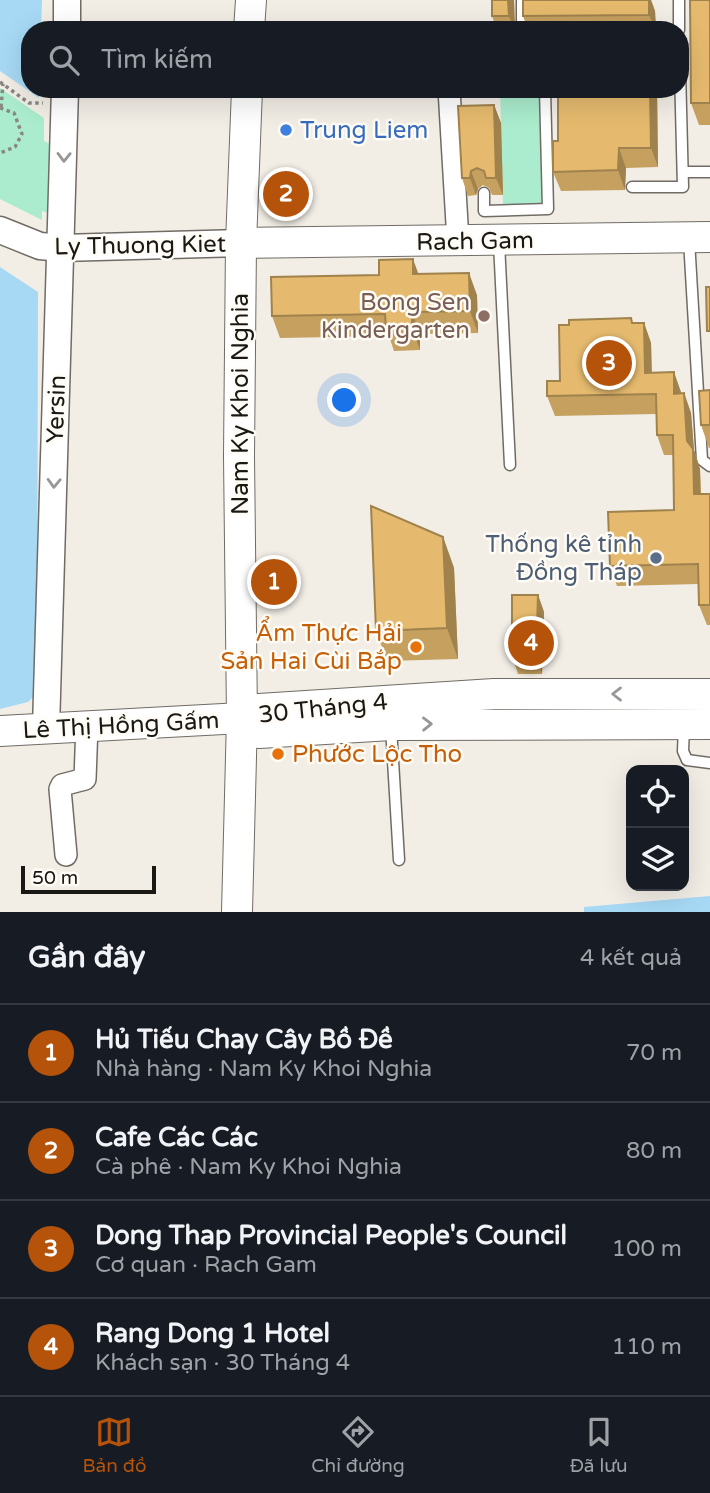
<!DOCTYPE html>
<html lang="vi">
<head>
<meta charset="utf-8">
<style>
	:root { --surface:#171b24; --page:#20242c; --text:#f1f3f6; --muted:#9ea1a6; --line:#363941; --accent:#b45309 }
	body { margin:0; font-family:"Varela Round",sans-serif; background:var(--page); color:var(--text) }
	.controls { position:absolute; right:21px; bottom:21px; display:grid; overflow:hidden; border-radius:14px; box-shadow:0 7px 28px #0002 }
	.controls button { width:63px; height:63px; display:grid; place-items:center; padding:0; border:0; border-bottom:2px solid var(--line); background:var(--surface); color:var(--text); font:35px sans-serif }
	.scale { position:absolute; left:21px; bottom:18px; width:135px; box-sizing:border-box; padding-left:7px; border:4px solid #191815; border-top:0; font-size:19px; line-height:24px; white-space:nowrap; color:#191815; -webkit-text-stroke:5px #fffbf5; paint-order:stroke }
	.you { position:absolute; left:345px; top:401px; width:24px; height:24px; margin:-18px; border:5px solid #fff; border-radius:50%; background:#1a73e8; box-shadow:0 0 0 10px #1a73e833 }
	.badge { display:grid; place-items:center; width:46px; height:46px; border-radius:50%; background:var(--accent); color:#fff; font-size:23px; font-weight:700 }
	.pin { position:absolute; translate:-50% -50%; border:4px solid #fff; box-shadow:0 2px 7px #0006 }
	.list { margin:0; padding:0; list-style:none }
	h2 { display:flex; justify-content:space-between; align-items:center; height:91px; margin:0; padding:0 28px; font-size:30px }
	h2 small { font-size:23px; font-weight:400; color:var(--muted) }
	.list li { display:grid; grid-template-columns:46px 1fr auto; gap:21px; align-items:center; box-sizing:border-box; height:98px; padding:0 28px; border-top:2px solid var(--line) }
	.list b { display:block; font-size:26px; white-space:nowrap }
	.list p { margin:0; font-size:23px; white-space:nowrap; color:var(--muted) }
	.list em { font-size:23px; font-style:normal; color:var(--muted) }
	.icon { flex:none; width:38px; height:38px; fill:none; stroke:currentColor; stroke-width:2; stroke-linecap:round; stroke-linejoin:round }
	.map { position:relative; flex:none; width:710px; height:912px; overflow:hidden }
	.search { position:absolute; background:var(--surface); box-shadow:0 7px 28px #0002; left:21px; right:21px; top:21px; height:77px; display:flex; align-items:center; gap:18px; box-sizing:border-box; padding:0 24px; border-radius:28px; color:var(--muted); font-size:26px }
	.sheet { height:483px; background:var(--surface) }
	nav { display:flex; justify-content:space-around; align-items:center; box-sizing:border-box; height:98px; border-top:2px solid var(--line); background:var(--surface); font-size:19px; color:var(--muted) }
	nav a { display:grid; justify-items:center; gap:4px }
	nav .on { color:var(--accent) }
	.map>svg:first-child { display:block }
	.green { fill:#abecce }
	.water { fill:#a7d9f5 }
	.lines { fill:none; stroke-linecap:round; stroke-linejoin:round }
	.service-casing { stroke:#706c65; stroke-width:13 }
	.minor-casing { stroke:#706c65; stroke-width:24 }
	.tertiary-casing { stroke:#706c65; stroke-width:29 }
	.secondary-casing { stroke:#706c65; stroke-width:32 }
	.path { stroke:#8a8782; stroke-width:3.5; stroke-dasharray:3.5 3.5; stroke-linecap:butt }
	.service { stroke:#fff; stroke-width:10 }
	.minor { stroke:#fff; stroke-width:21 }
	.tertiary { stroke:#fff; stroke-width:26 }
	.secondary { stroke:#fff; stroke-width:30 }
	.wall { fill:#c5a05f }
	.shaded-wall { fill:#a0824d }
	.building { fill:#e5ba6e; stroke:#a0824d; stroke-width:2 }
	.oneway { stroke:#989796 }
	.shop-dot { fill:#3f7fe0; stroke:#fffbf5; stroke-width:2.5 }
	.education-dot { fill:#8d6e63; stroke:#fffbf5; stroke-width:2.5 }
	.service-dot { fill:#5c6f8a; stroke:#fffbf5; stroke-width:2.5 }
	.food-dot { fill:#e8710a; stroke:#fffbf5; stroke-width:2.5 }
	.labels { text-anchor:middle; stroke-width:5; stroke-linejoin:round; paint-order:stroke }
	.shop-label { font-size:24px; fill:#366cbe; stroke:#fffbf5; text-anchor:start }
	.street-label { font-size:24px; fill:#191815; stroke:#fffbf5 }
	.education-label { font-size:24px; fill:#785e54; stroke:#fffbf5; text-anchor:end }
	.service-label { font-size:24px; fill:#4e5e75; stroke:#fffbf5; text-anchor:end }
	.food-label { font-size:24px; fill:#c56008; stroke:#fffbf5; text-anchor:end }
</style>
</head>
<body>
<div class="map">
<svg width="710" height="912" viewBox="0 0 710 912">
	<rect width="100%" height="100%" fill="#f2eee6"/>
	<g class="green">
		<polygon points="0,88 44,118 44,141 50,144 48,213 42,211 42,220 0,199"/>
		<polygon points="500,89 545,89 548,206 503,207"/>
	</g>
	<g class="water">
		<polygon points="0,0 42,0 41,30 30,30 30,89 39,89 39,98 0,71"/>
		<polygon points="0,267 38,292 37,693 28,702 0,709"/>
		<polygon points="710,896 710,912 584,912 584,907"/>
	</g>
	<g class="lines">
		<defs>
			<g id="service">
				<polyline points="522,0 522,30"/>
				<polyline points="679,0 679,30"/>
				<polyline points="683,172 710,172"/>
				<polyline points="632,187 683,187 680,70"/>
				<polyline points="484,193 484,211 548,209 545,89"/>
				<polyline points="689,240 702,460 710,466"/>
				<polyline points="499,243 510,465"/>
				<polyline points="391,727 399,860"/>
				<polyline points="684,727 683,751 687,760 710,763"/>
			</g>
			<g id="minor">
				<polyline points="449,89 458,241"/>
				<polyline points="66,855 60,789 62,785 85,779 87,725"/>
			</g>
			<g id="tertiary">
				<polyline points="67,30 67,0"/>
				<polyline points="0,230 40,246 62,248 241,243"/>
				<polyline points="46,728 65,89"/>
			</g>
			<g id="secondary">
				<polyline points="249,30 251,0"/>
				<polyline points="241,243 710,237"/>
				<polyline points="242,718 259,733 391,725 710,724"/>
				<polyline points="0,731 242,718 259,709 494,694 710,694"/>
				<polyline points="237,912 242,718 239,456 241,243 247,89"/>
			</g>
		</defs>
		<use href="#service" class="service-casing"/>
		<use href="#minor" class="minor-casing"/>
		<use href="#tertiary" class="tertiary-casing"/>
		<use href="#secondary" class="secondary-casing"/>
		<g class="path">
			<polyline points="0,82 29,103 43,103"/>
			<polyline points="1,107 3,84"/>
			<polyline points="0,108 14,113 22,134 15,147 0,153"/>
		</g>
		<use href="#service" class="service"/>
		<use href="#minor" class="minor"/>
		<use href="#tertiary" class="tertiary"/>
		<use href="#secondary" class="secondary"/>
	</g>
	<g class="wall">
		<polygon points="492,0 514,0 515,30 497,30 492,16"/>
		<polygon points="523,0 651,0 655,11 656,30 528,30 523,16"/>
		<polygon points="710,0 710,125 699,125 691,103"/>
		<polygon points="657,89 658,167 626,168 625,190 561,191 553,172 558,141"/>
		<polygon points="494,105 501,123 503,195 492,195 489,188 483,185 478,189 476,195 468,196 462,178"/>
		<polygon points="418,274 477,295 478,333 420,334 420,350 394,351 389,336 280,338 272,316"/>
		<polygon points="631,318 633,323 644,323 651,343 652,372 681,392 681,393 684,393 691,413 694,450 700,469 701,494 710,494 710,625 707,625 699,605 699,584 617,586 610,566 674,510 673,455 664,455 657,435 656,414 555,416 547,396 560,381 569,325"/>
		<polygon points="710,390 710,448 709,448 701,425"/>
		<polygon points="443,537 454,568 458,659 387,661 376,631"/>
		<polygon points="538,595 544,612 542,674 518,674 512,656"/>
	</g>
	<g class="shaded-wall">
		<polygon points="508,0 514,0 515,30 514,30 509,16"/>
		<polygon points="649,0 651,0 655,11 656,30 649,15"/>
		<polygon points="650,89 657,89 658,167 651,148"/>
		<polygon points="494,105 501,123 503,195 496,178"/>
		<polygon points="619,148 626,168 625,190 618,170"/>
		<polygon points="471,171 478,189 476,195 470,178"/>
		<polygon points="413,259 421,281 413,274"/>
		<polygon points="469,273 477,295 478,333 470,311"/>
		<polygon points="412,312 420,334 420,350 412,328"/>
		<polygon points="644,323 651,343 652,393 645,373"/>
		<polygon points="674,372 681,392 681,414 674,394"/>
		<polygon points="684,393 691,413 694,450 700,469 701,514 694,494 687,441"/>
		<polygon points="443,537 454,568 458,659 447,628"/>
		<polygon points="538,595 544,612 542,674 536,657"/>
	</g>
	<g class="building">
		<polygon points="492,0 508,0 509,16 492,16"/>
		<polygon points="523,0 649,0 649,15 523,16"/>
		<polygon points="690,0 710,0 710,103 691,103"/>
		<polygon points="558,89 650,89 651,148 619,148 618,170 553,172 553,141 558,141"/>
		<polygon points="494,105 496,178 486,178 484,171 477,168 471,171 470,178 462,178 458,106"/>
		<polygon points="413,259 413,274 469,273 470,311 412,312 412,328 386,328 385,314 272,316 271,277 379,275 379,260"/>
		<polygon points="706,287 710,287 710,331 707,331"/>
		<polygon points="631,318 632,323 644,323 645,373 674,372 674,394 684,393 687,441 693,449 694,494 710,494 710,605 699,605 698,564 610,566 608,512 674,510 673,435 657,435 656,394 547,396 547,381 560,381 559,325 569,325 569,320"/>
		<polygon points="710,390 710,425 701,425 699,391"/>
		<polygon points="371,506 443,537 447,628 376,631"/>
		<polygon points="512,595 538,595 536,657 512,656"/>
	</g>
	<defs><path id="oneway-chevron" d="M-2-3.5L2.5 0L-2 3.5" fill="none" stroke-width="1.6" stroke-linecap="round" stroke-linejoin="round" transform="scale(1.75)"/></defs>
	<g class="oneway">
		<use href="#oneway-chevron" transform="translate(64 157) rotate(91)"/>
		<use href="#oneway-chevron" transform="translate(54 483) rotate(92)"/>
		<use href="#oneway-chevron" transform="translate(617 694) rotate(-180)"/>
		<use href="#oneway-chevron" transform="translate(427 724) rotate(-1)"/>
	</g>
	<circle class="shop-dot" cx="286" cy="130" r="7"/>
	<circle class="education-dot" cx="484" cy="316" r="7"/>
	<circle class="service-dot" cx="656" cy="558" r="7"/>
	<g class="food-dot">
		<circle cx="416" cy="647" r="7"/>
		<circle cx="278" cy="754" r="7"/>
	</g>
	<g class="labels">
		<g class="shop-label">
			<text x="300" y="138">Trung Liem</text>
		</g>
		<g class="street-label">
			<text transform="translate(475 241) rotate(-1)" y="8">Rach Gam</text>
			<text transform="translate(140 245) rotate(-1)" y="8">Ly Thuong Kiet</text>
			<text transform="translate(240 404) rotate(-90)" y="8">Nam Ky Khoi Nghia</text>
			<text transform="translate(56 409) rotate(-88)" y="8">Yersin</text>
			<text transform="translate(323 708) rotate(-6)" y="8">30 Tháng 4</text>
			<text transform="translate(121 725) rotate(-3)" y="8">Lê Thị Hồng Gấm</text>
		</g>
		<g class="education-label">
			<text x="470" y="310">Bong Sen<tspan x="470" dy="28">Kindergarten</tspan></text>
		</g>
		<g class="service-label">
			<text x="642" y="552">Thống kê tỉnh<tspan x="642" dy="28">Đồng Tháp</tspan></text>
		</g>
		<g class="food-label">
			<text x="402" y="641">Ẩm Thực Hải<tspan x="402" dy="28">Sản Hai Cùi Bắp</tspan></text>
			<text x="292" y="762" text-anchor="start">Phước Lộc Tho</text>
		</g>
	</g>
</svg>
<div class="controls">
<button><svg class="icon" aria-label="locate" viewBox="0 0 24 24"><circle cx="12" cy="12" r="6"/><path d="M12 2v4M12 18v4M2 12h4M18 12h4"/></svg></button>
<button><svg class="icon" aria-label="layers" viewBox="0 0 24 24"><path d="M12 4l9 5-9 5-9-5zM3 14l9 5 9-5"/></svg></button>
</div>
<div class="scale">50 m</div>
<div class="you"></div>
<div class="pin badge" style="left:274px;top:582px">1</div>
<div class="pin badge" style="left:286px;top:194px">2</div>
<div class="pin badge" style="left:609px;top:363px">3</div>
<div class="pin badge" style="left:531px;top:643px">4</div>
<div class="search"><svg class="icon" aria-label="search" viewBox="0 0 24 24"><circle cx="10" cy="10" r="6"/><path d="M15 15l6 6"/></svg>Tìm kiếm</div>
</div>
<section class="sheet">
<h2>Gần đây<small>4 kết quả</small></h2>
<ul class="list">
<li><span class="badge">1</span><div><b>Hủ Tiếu Chay Cây Bồ Đề</b><p>Nhà hàng · Nam Ky Khoi Nghia</p></div><em>70 m</em></li>
<li><span class="badge">2</span><div><b>Cafe Các Các</b><p>Cà phê · Nam Ky Khoi Nghia</p></div><em>80 m</em></li>
<li><span class="badge">3</span><div><b>Dong Thap Provincial People's Council</b><p>Cơ quan · Rach Gam</p></div><em>100 m</em></li>
<li><span class="badge">4</span><div><b>Rang Dong 1 Hotel</b><p>Khách sạn · 30 Tháng 4</p></div><em>110 m</em></li>
</ul>
</section>
<nav>
<a class="on"><svg class="icon" aria-label="map" viewBox="0 0 24 24"><path d="M3 6l6-2 6 2 6-2v14l-6 2-6-2-6 2zM9 4v14M15 6v14"/></svg>Bản đồ</a>
<a><svg class="icon" aria-label="directions" viewBox="0 0 24 24"><path d="M12 3l9 9-9 9-9-9zM9 14v-3h6M13 9l2 2-2 2"/></svg>Chỉ đường</a>
<a><svg class="icon" aria-label="saved" viewBox="0 0 24 24"><path d="M7 4h10v16l-5-4-5 4z"/></svg>Đã lưu</a>
</nav>
</body>
</html>
